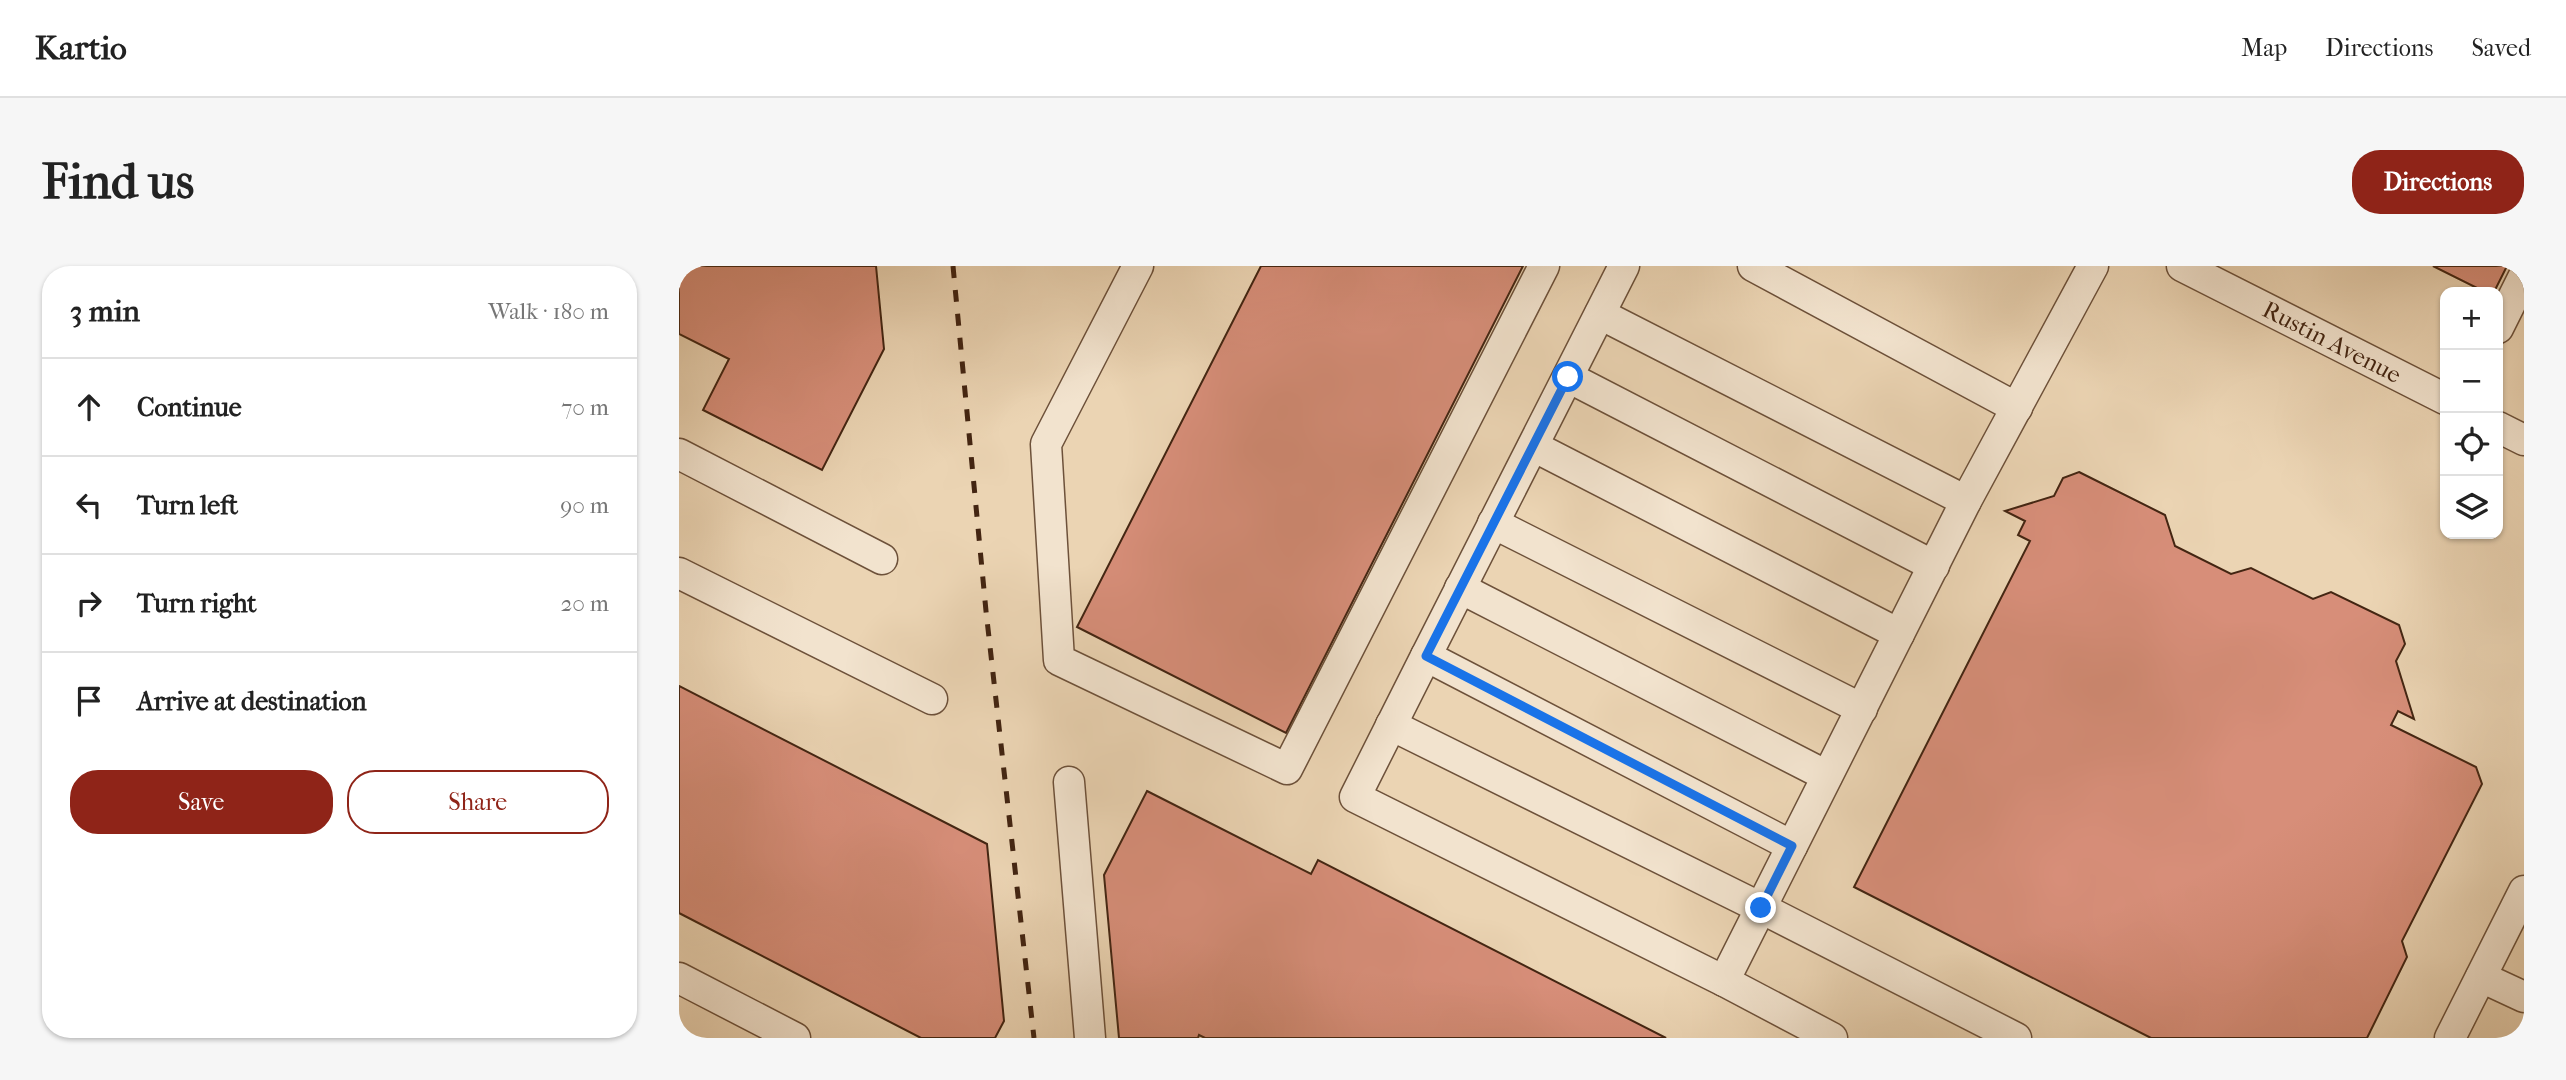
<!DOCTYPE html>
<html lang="en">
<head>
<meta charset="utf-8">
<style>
	:root { --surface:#fff; --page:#f6f6f6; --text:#222; --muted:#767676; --line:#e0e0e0; --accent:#8f2418 }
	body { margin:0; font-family:"IM FELL French Canon",serif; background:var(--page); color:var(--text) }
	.controls { position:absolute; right:21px; top:21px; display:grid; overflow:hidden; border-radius:14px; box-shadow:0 2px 5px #0004 }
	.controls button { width:63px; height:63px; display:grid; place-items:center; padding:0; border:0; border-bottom:2px solid var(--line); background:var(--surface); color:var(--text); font:35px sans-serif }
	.stop { position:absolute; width:21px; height:21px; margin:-16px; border:5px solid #1a73e8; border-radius:50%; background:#fff }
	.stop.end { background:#1a73e8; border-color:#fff; box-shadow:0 2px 7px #0008 }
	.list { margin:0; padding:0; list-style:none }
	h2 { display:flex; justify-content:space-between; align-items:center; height:91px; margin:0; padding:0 28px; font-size:30px }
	h2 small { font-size:23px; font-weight:400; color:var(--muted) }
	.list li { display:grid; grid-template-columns:46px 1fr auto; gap:21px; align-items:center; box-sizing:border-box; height:98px; padding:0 28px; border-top:2px solid var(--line) }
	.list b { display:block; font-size:26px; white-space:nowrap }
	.list em { font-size:23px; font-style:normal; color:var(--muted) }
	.actions { display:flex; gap:14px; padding:21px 28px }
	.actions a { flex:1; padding:16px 0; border:2px solid var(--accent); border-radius:28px; text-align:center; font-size:24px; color:var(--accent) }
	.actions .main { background:var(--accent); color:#fff }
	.icon { flex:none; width:38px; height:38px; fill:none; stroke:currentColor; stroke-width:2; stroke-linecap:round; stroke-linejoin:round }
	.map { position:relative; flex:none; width:1845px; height:772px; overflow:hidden; border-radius:28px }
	header { display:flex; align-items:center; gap:42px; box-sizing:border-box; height:98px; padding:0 35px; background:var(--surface); border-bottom:2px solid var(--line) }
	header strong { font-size:33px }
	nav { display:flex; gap:38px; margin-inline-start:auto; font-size:24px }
	.intro { display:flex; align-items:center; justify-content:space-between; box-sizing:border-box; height:168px; padding:0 42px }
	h1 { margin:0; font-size:49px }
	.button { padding:18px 32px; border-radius:28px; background:var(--accent); color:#fff; font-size:24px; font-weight:700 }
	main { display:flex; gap:42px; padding:0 42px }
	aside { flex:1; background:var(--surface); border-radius:28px; box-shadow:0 2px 5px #0004 }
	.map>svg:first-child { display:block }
	.building { fill:#d78e79; stroke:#432512; stroke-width:2 }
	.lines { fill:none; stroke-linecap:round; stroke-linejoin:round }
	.minor-casing { stroke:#6d513a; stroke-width:33 }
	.minor { stroke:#f2e3ce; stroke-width:30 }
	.rail { stroke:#432512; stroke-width:5; stroke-dasharray:12 12; stroke-linecap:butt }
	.route { stroke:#1a73e8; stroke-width:9 }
	.labels { text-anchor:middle; stroke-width:5; stroke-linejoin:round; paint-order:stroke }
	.street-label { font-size:24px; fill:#432512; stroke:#f2e3ce }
</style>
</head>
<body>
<header>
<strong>Kartio</strong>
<nav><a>Map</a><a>Directions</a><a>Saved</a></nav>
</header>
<div class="intro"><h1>Find us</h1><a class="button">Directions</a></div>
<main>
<aside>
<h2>3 min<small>Walk · 180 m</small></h2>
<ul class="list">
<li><svg class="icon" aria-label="ahead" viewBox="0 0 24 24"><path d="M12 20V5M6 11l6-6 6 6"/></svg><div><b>Continue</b></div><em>70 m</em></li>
<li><svg class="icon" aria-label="left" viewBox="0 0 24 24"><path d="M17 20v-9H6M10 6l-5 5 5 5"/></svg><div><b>Turn left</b></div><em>90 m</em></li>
<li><svg class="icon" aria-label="right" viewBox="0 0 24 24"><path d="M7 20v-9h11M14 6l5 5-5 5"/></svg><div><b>Turn right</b></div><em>20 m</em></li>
<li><svg class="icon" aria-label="arrive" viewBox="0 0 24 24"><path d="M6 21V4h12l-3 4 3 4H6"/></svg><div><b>Arrive at destination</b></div></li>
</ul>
<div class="actions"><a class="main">Save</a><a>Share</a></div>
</aside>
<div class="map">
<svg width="1845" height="772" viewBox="0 0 1845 772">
	<rect width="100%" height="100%" fill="#ebd4b3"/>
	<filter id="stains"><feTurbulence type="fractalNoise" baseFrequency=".00286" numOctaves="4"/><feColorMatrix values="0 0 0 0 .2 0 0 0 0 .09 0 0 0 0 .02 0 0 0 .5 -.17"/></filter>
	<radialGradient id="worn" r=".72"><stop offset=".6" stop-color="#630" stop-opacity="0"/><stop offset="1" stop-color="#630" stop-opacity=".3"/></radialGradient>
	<g class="building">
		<polygon points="0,0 197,0 205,83 143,204 24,144 50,93 0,68"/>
		<polygon points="582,0 844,0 607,467 398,361"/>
		<polygon points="1754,0 1828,0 1815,26 1806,26"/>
		<polygon points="1400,206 1486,249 1496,280 1552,308 1572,302 1634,333 1652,326 1720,359 1726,378 1717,395 1735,453 1719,445 1712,459 1797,501 1803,518 1723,675 1728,691 1688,772 1472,772 1175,621 1351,275 1339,269 1346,255 1326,245 1375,230 1384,212"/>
		<polygon points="0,420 308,578 325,755 316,772 242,772 0,647"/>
		<polygon points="468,525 632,608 639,594 987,772 526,772 520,769 519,772 440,772 425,609"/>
	</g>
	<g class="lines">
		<defs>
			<g id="minor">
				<polyline points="459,0 367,178 380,394 608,503 865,0"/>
				<polyline points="945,0 747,390 1113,580"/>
				<polyline points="1074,0 1338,142"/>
				<polyline points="1503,0 1766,133"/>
				<polyline points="921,48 1287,235"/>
				<polyline points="1819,62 1845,10"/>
				<polyline points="889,111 1255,300"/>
				<polyline points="1819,161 1845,174"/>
				<polyline points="854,180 1220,368"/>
				<polyline points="0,188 203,293"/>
				<polyline points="814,257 1183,443"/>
				<polyline points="0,307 253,433"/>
				<polyline points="781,322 1148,510"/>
				<polyline points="747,390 676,531 1045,715"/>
				<polyline points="712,459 1082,642 1337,772"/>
				<polyline points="390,516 411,772"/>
				<polyline points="1802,711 1845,731"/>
				<polyline points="0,712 116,772"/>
				<polyline points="1153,772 1045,715 1287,235 1414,0"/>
				<polyline points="1771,772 1845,625"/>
			</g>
		</defs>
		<use href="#minor" class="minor-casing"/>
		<use href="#minor" class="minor"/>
		<polyline class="rail" points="274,0 307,345 355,772"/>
	</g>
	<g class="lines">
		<polyline class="route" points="889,111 747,390 1113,580 1082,642"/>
	</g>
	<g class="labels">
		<g class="street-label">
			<text transform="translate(1653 76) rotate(27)" y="8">Rustin Avenue</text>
		</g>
	</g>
	<rect width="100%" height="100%" filter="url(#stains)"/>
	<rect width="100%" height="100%" fill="url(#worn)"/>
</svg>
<div class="controls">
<button>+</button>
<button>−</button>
<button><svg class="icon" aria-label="locate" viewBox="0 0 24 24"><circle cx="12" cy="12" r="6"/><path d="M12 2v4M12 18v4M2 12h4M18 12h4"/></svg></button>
<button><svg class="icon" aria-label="layers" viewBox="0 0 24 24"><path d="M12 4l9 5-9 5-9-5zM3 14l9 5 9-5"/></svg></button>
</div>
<div class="stop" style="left:889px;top:111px"></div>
<div class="stop end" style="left:1082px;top:642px"></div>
</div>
</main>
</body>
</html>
